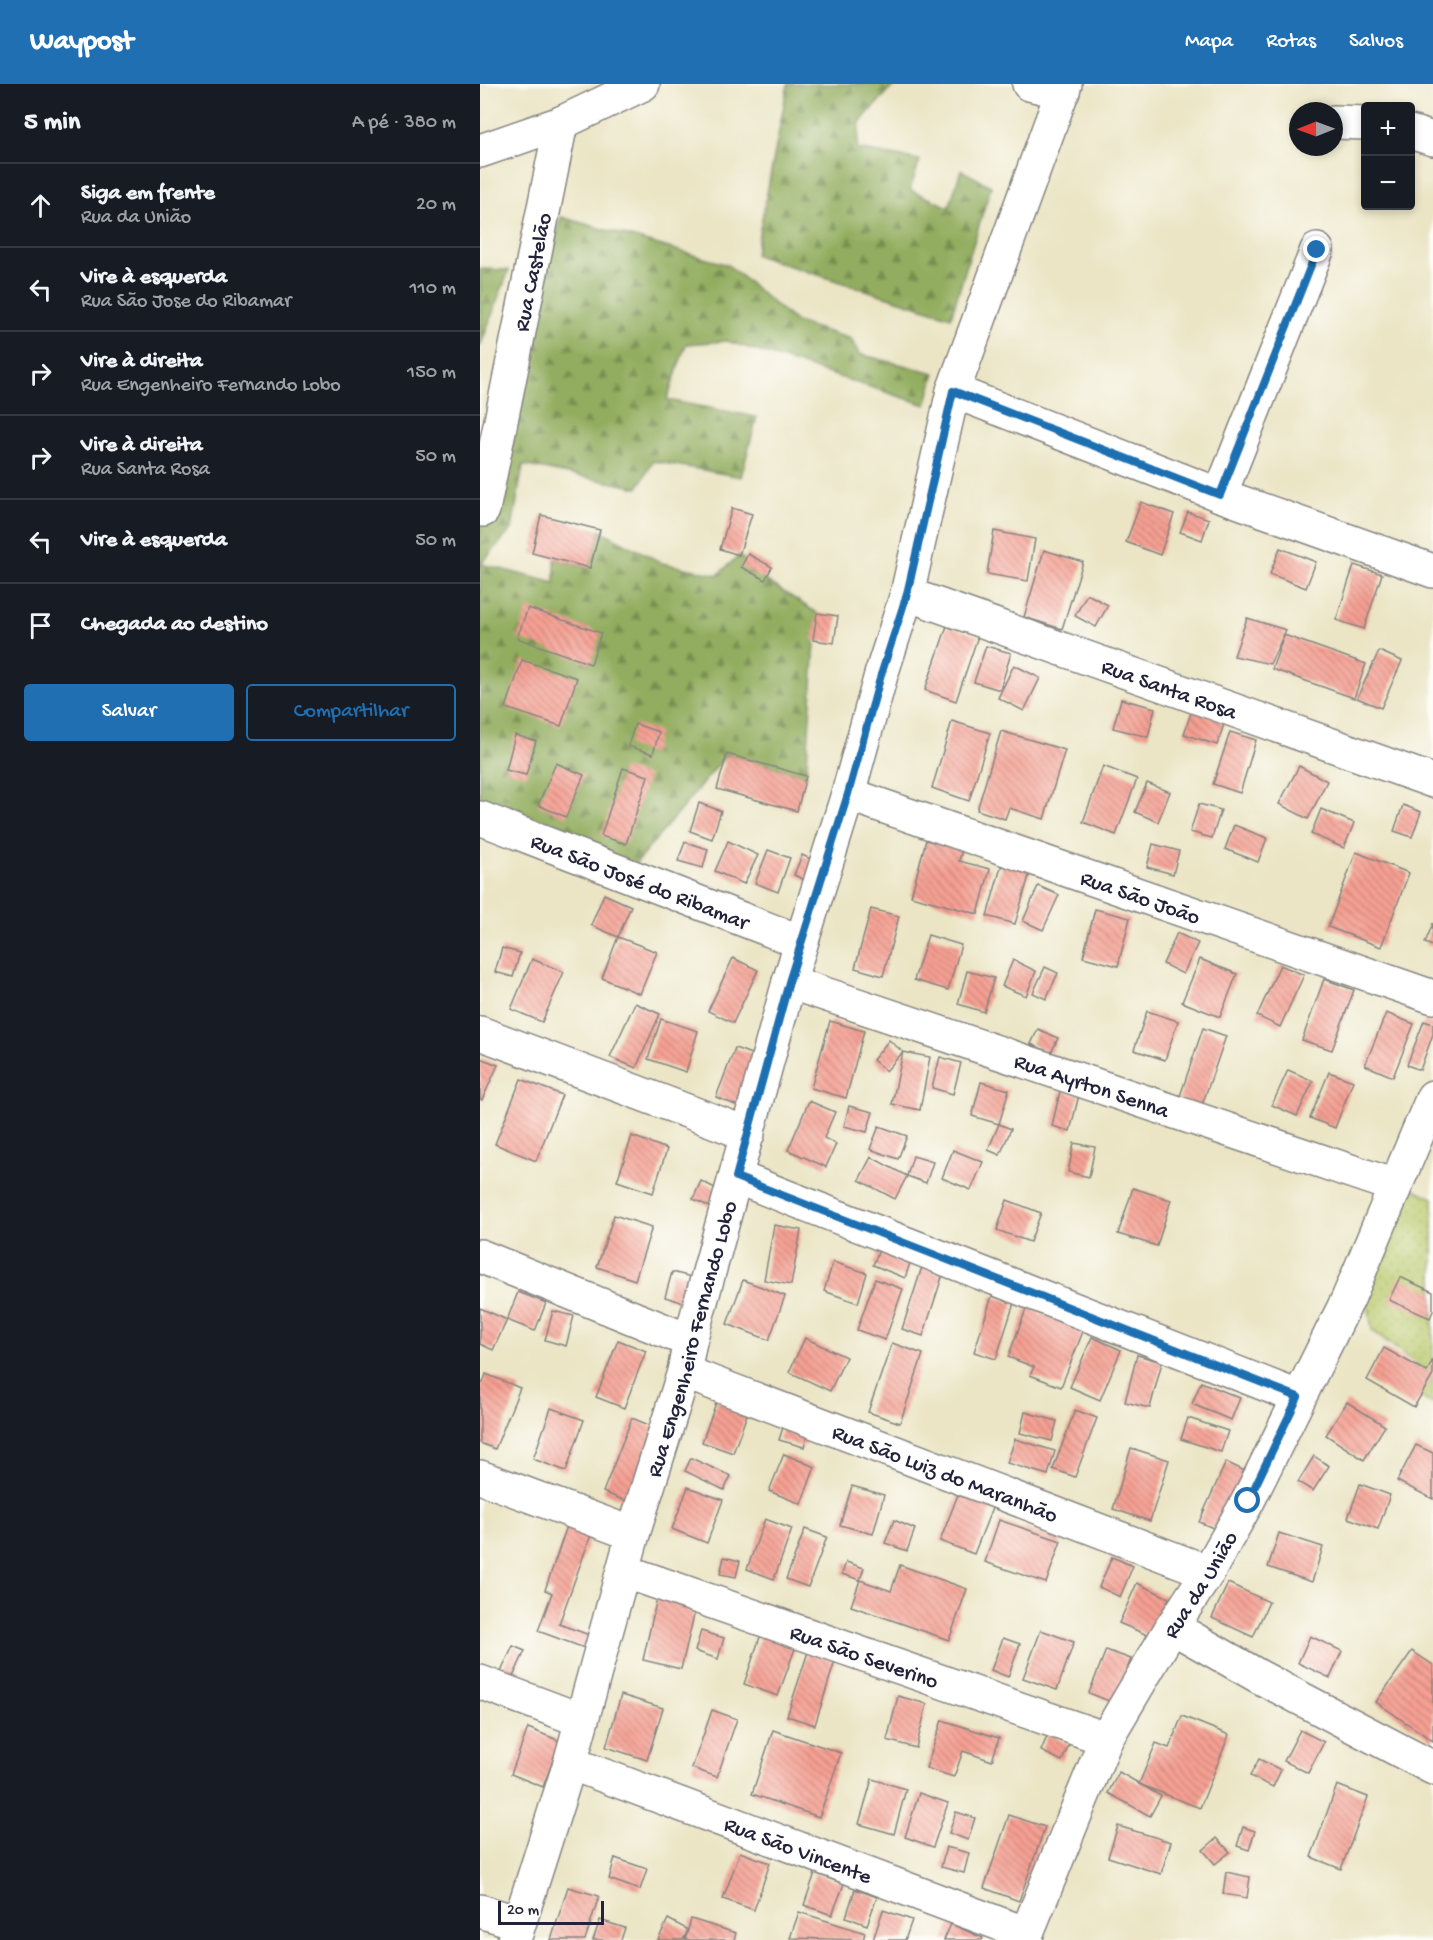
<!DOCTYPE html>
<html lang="pt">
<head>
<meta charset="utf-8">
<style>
	:root { --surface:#171b24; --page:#20242c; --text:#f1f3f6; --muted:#9ea1a6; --line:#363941; --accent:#1f6fb2 }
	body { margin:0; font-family:"Gochi Hand",sans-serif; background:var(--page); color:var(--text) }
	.controls { position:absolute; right:18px; top:18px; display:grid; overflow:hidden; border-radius:6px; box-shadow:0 3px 9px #0003 }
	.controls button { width:54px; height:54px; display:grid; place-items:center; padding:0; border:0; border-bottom:2px solid var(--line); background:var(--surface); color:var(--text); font:30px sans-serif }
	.compass { position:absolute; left:809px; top:18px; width:54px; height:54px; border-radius:50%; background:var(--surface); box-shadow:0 3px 9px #0003; rotate:269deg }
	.scale { position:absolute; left:18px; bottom:15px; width:106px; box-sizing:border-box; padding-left:6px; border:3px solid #22223b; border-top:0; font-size:16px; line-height:21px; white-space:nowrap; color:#22223b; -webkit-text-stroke:4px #fdfcf7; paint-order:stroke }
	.stop { position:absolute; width:18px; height:18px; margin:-14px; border:4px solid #1f6fb2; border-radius:50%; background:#fff }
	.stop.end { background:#1f6fb2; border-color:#fff; box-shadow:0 2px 6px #0008 }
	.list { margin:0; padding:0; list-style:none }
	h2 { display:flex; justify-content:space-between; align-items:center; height:78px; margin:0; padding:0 24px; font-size:26px }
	h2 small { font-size:20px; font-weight:400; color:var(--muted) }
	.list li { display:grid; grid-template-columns:39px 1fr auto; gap:18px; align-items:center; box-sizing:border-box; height:84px; padding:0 24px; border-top:2px solid var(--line) }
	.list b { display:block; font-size:22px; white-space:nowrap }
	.list p { margin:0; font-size:20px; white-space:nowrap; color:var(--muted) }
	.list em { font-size:20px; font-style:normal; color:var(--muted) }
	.actions { display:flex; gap:12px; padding:18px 24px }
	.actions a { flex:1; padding:14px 0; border:2px solid var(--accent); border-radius:6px; text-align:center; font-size:21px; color:var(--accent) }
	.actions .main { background:var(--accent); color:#fff }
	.icon { flex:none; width:33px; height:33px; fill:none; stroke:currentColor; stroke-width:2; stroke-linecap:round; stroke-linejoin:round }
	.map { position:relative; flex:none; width:953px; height:1856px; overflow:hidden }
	header { display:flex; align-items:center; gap:36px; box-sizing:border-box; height:84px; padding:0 30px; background:var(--accent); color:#fff }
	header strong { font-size:28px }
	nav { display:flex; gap:33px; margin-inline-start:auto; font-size:21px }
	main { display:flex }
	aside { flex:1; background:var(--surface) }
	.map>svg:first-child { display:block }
	.grass { fill:url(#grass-dots); stroke:#6e7653; stroke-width:1.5 }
	.forest { fill:url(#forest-firs); stroke:#5a684d; stroke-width:1.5 }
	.building { fill:url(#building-back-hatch) }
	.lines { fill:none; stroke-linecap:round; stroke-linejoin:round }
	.minor-casing { stroke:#868480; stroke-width:36 }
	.minor { stroke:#fff; stroke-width:33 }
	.route { stroke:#1f6fb2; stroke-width:8 }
	.labels { text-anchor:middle; stroke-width:4.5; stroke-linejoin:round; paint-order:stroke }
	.street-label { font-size:22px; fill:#22223b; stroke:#fdfcf7 }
</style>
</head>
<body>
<header>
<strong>Waypost</strong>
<nav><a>Mapa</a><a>Rotas</a><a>Salvos</a></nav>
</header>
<main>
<aside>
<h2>5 min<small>A pé · 380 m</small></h2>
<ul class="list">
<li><svg class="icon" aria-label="ahead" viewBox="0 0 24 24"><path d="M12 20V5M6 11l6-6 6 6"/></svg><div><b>Siga em frente</b><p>Rua da União</p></div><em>20 m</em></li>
<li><svg class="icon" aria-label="left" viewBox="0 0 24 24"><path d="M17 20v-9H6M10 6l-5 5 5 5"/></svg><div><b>Vire à esquerda</b><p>Rua São Jose do Ribamar</p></div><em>110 m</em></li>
<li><svg class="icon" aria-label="right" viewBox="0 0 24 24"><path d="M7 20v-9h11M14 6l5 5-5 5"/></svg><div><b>Vire à direita</b><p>Rua Engenheiro Fernando Lobo</p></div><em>150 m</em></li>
<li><svg class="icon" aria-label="right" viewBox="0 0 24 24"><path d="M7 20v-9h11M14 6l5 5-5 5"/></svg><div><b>Vire à direita</b><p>Rua Santa Rosa</p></div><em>50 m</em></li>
<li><svg class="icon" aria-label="left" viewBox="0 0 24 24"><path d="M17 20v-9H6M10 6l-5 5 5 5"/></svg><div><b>Vire à esquerda</b></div><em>50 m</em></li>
<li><svg class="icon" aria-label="arrive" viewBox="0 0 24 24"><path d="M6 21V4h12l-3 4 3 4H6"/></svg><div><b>Chegada ao destino</b></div></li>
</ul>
<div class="actions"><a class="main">Salvar</a><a>Compartilhar</a></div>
</aside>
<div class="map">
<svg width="953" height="1856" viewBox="0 0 953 1856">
	<defs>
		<pattern id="grass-dots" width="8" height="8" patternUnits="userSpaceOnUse" patternTransform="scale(1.5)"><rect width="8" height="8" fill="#b9c96b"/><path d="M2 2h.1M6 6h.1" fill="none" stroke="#9fac5e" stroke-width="1.8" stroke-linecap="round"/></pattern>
		<pattern id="forest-firs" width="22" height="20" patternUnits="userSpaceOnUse" patternTransform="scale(1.5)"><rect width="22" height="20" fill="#92ad5f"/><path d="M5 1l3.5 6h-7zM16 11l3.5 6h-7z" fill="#778c50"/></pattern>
		<pattern id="building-back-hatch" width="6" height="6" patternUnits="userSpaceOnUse" patternTransform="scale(1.5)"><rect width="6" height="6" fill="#f6a093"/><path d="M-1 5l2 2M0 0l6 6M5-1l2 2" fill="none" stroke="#c78279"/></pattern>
	</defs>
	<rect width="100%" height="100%" fill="#fdfcf7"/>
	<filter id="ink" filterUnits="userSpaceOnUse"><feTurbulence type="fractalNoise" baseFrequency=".0167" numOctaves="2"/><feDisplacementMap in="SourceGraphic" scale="12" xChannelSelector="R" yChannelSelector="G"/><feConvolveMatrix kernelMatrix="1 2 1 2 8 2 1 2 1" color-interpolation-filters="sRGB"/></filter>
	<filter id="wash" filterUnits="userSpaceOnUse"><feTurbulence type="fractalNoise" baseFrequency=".008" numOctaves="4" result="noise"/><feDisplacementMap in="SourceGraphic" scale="24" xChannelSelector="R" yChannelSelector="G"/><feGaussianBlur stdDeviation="1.35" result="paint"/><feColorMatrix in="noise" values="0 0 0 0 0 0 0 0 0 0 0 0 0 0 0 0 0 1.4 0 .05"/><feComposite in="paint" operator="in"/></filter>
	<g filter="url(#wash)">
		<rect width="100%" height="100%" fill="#ebe5c5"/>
		<polygon class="grass" points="932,1104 953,1114 953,1320 940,1313 947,1288 892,1246 885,1200"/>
		<g class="forest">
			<polygon points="308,0 415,0 380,38 377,65 440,76 430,106 469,123 481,86 511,102 471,233 275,171"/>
			<polygon points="81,133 248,181 316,238 371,255 379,270 455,289 446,321 247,257 206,260 187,316 277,333 261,393 173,377 158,404 43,381 32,445 1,480 75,499 75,475 110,484 120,446 182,479 238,491 259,471 285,496 337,529 326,692 247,670 147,790 0,730 0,420 2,423"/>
			<polygon points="0,185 29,186 0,263"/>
		</g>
		<g id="blocks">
			<g class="building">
				<polygon points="661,418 694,430 680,471 646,458"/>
				<polygon points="252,424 272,430 259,471 240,465"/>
				<polygon points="708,428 729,435 722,456 700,448"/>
				<polygon points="61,431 120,446 110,484 52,469"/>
				<polygon points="514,447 555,455 548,497 507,490"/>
				<polygon points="800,464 836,478 826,504 790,490"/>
				<polygon points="564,466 603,478 582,545 544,533"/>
				<polygon points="268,470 292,483 285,496 261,483"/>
				<polygon points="874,481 902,490 884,545 856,536"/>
				<polygon points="607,510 628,521 616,543 595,532"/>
				<polygon points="48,524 121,549 111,580 37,554"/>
				<polygon points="337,529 358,532 354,559 333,556"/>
				<polygon points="767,534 806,546 790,580 754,572"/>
				<polygon points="467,542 498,552 476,617 445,606"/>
				<polygon points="804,551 886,580 874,614 792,585"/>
				<polygon points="506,562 531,569 520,606 494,598"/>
				<polygon points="899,567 922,577 901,624 877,614"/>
				<polygon points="42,576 97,594 81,642 26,624"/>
				<polygon points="534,581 560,594 544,627 518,614"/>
				<polygon points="641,615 675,624 668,653 633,644"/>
				<polygon points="712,626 745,637 737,661 704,650"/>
				<polygon points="472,637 510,649 489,717 452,704"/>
				<polygon points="155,640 179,648 173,670 148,662"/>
				<polygon points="521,647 585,666 564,735 529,724 525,735 497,726"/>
				<polygon points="750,648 776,656 760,709 733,700"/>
				<polygon points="35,651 56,657 46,691 26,686"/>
				<polygon points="247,670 326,692 317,727 237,705"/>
				<polygon points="76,679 104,691 86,733 58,721"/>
				<polygon points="623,682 657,695 636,751 603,738"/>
				<polygon points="819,682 847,697 828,735 799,720"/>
				<polygon points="143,684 168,692 146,760 121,752"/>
				<polygon points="667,699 690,708 678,738 655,728"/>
				<polygon points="219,719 241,727 232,755 210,747"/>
				<polygon points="719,720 741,726 732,754 710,748"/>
				<polygon points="923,721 941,728 932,753 914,747"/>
				<polygon points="841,725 874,739 864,764 831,750"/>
				<polygon points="754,741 787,754 778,778 745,765"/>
				<polygon points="446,756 482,766 479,777 510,785 498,830 431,812"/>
				<polygon points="248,757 278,771 264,800 235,787"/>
				<polygon points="205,758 228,765 223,784 198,777"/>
				<polygon points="673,760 699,767 693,790 667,783"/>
				<polygon points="288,766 310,774 298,808 275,799"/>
				<polygon points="876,768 929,789 901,863 848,843"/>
				<polygon points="322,771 341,780 333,800 314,791"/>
				<polygon points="523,776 551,785 535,840 507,832"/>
				<polygon points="558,802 579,811 563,846 543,837"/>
				<polygon points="124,810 151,822 138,853 111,841"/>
				<polygon points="391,825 419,832 403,892 375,884"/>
				<polygon points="615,825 650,834 638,882 603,873"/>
				<polygon points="953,839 953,862 945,859"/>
				<polygon points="697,849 718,859 703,890 683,880"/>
				<polygon points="448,851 481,861 468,906 434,896"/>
				<polygon points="138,853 177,868 160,910 122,894"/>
				<polygon points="22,864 40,869 33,893 15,888"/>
				<polygon points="253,874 278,886 253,939 228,927"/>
				<polygon points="52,875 84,888 62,938 31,925"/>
				<polygon points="720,875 757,890 740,933 702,918"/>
				<polygon points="533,876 556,887 546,912 522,902"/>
				<polygon points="800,881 824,891 800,943 777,932"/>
				<polygon points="565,883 578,889 566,915 553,909"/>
				<polygon points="487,887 514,894 504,928 478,920"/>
				<polygon points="844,895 874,906 852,966 822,956"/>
				<polygon points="155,919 180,930 156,984 130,973"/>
				<polygon points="667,927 698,937 685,976 654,966"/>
				<polygon points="906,929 934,940 913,993 885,981"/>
				<polygon points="181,935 218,947 206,988 168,975"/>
				<polygon points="350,937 384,947 366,1014 331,1004"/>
				<polygon points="944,937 953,940 953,950 940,986 927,981"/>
				<polygon points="723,944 746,952 721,1024 699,1015"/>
				<polygon points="558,945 578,954 571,969 551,960"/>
				<polygon points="409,956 423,968 406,987 393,976"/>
				<polygon points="255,964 282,974 263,1024 236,1013"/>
				<polygon points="423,968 450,973 440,1026 412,1020"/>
				<polygon points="460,973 481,979 473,1010 452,1004"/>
				<polygon points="0,974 18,981 2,1016 0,1015"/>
				<polygon points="808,986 833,997 817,1032 792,1021"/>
				<polygon points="849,988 873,997 855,1044 830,1034"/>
				<polygon points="41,995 82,1011 56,1077 15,1060"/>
				<polygon points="501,998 529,1006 519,1040 492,1032"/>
				<polygon points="580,1007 599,1011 590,1047 572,1042"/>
				<polygon points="329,1017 355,1028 344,1054 356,1060 346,1083 308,1066"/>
				<polygon points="369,1022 393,1028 387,1048 364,1042"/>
				<polygon points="519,1040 531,1045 520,1071 508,1066"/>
				<polygon points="399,1042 427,1052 418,1075 390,1065"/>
				<polygon points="152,1052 187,1065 173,1109 137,1097"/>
				<polygon points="594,1059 615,1063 609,1093 588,1088"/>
				<polygon points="473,1066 503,1078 491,1106 462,1094"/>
				<polygon points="433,1072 453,1078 446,1099 427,1092"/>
				<polygon points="391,1073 427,1092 415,1115 379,1096"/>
				<polygon points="221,1097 243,1108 234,1125 213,1115"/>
				<polygon points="653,1104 691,1116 677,1162 638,1150"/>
				<polygon points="527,1116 561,1129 550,1158 517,1146"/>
				<polygon points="134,1131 172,1143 155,1196 117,1183"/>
				<polygon points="294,1141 321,1146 311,1201 284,1196"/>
				<polygon points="401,1161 432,1173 425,1194 393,1181"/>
				<polygon points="353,1178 387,1189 378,1219 344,1207"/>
				<polygon points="442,1183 463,1190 443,1252 422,1245"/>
				<polygon points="192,1188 219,1195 211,1221 185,1213"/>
				<polygon points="920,1193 953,1208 953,1227 950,1234 909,1216"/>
				<polygon points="395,1195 423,1205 405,1256 377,1246"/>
				<polygon points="263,1196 305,1212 289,1256 247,1240"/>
				<polygon points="38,1208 66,1219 55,1247 27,1236"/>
				<polygon points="512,1212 534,1219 516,1275 494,1268"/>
				<polygon points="547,1223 604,1245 581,1303 550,1291 554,1283 528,1273"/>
				<polygon points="0,1224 27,1236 13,1266 0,1260"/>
				<polygon points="73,1227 94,1232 86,1262 65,1256"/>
				<polygon points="612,1253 641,1266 620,1316 590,1303"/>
				<polygon points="325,1254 366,1273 350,1307 309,1288"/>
				<polygon points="138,1256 166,1267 144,1324 116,1313"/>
				<polygon points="412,1259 443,1270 420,1339 388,1328"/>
				<polygon points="904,1264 947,1288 953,1275 953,1291 934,1323 887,1296"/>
				<polygon points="657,1271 682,1278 670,1324 645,1318"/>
				<polygon points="6,1290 40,1304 15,1365 0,1359 0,1298 3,1299"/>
				<polygon points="721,1298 760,1314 751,1336 712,1320"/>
				<polygon points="237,1316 268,1328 253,1369 222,1358"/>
				<polygon points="867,1318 905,1342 884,1376 846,1351"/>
				<polygon points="71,1324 104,1336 86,1387 53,1375"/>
				<polygon points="595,1326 617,1334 595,1393 573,1385"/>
				<polygon points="545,1328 577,1337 572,1357 540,1349"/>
				<polygon points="152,1334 183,1347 153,1420 123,1408"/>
				<polygon points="708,1334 748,1347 741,1368 701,1355"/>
				<polygon points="305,1337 329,1345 324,1363 299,1356"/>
				<polygon points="535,1355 575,1367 568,1391 527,1379"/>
				<polygon points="936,1361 953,1369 953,1415 917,1397"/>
				<polygon points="651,1364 689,1376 670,1437 633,1425"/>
				<polygon points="304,1370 335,1383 321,1420 289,1407"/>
				<polygon points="834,1372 849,1382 833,1407 818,1398"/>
				<polygon points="211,1374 251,1392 244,1406 205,1387"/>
				<polygon points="746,1378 765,1387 738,1446 719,1438"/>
				<polygon points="880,1400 910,1411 898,1445 868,1434"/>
				<polygon points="372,1402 404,1411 393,1450 360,1441"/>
				<polygon points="208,1403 243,1416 227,1459 192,1445"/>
				<polygon points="479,1408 513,1422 494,1470 460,1457"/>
				<polygon points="285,1435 312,1445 294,1495 267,1485"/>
				<polygon points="414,1436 435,1445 427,1467 405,1459"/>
				<polygon points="519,1436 581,1457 566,1499 505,1478"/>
				<polygon points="88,1439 112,1448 79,1540 115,1553 110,1566 58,1547 72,1509 65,1506"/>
				<polygon points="325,1445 347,1453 328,1503 306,1495"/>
				<polygon points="799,1449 843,1463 832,1498 788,1483"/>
				<polygon points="244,1473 260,1477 256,1493 240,1490"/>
				<polygon points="632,1473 653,1482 640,1513 619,1503"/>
				<polygon points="366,1478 384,1484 380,1496 362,1490"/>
				<polygon points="420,1481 487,1505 469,1556 371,1522 380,1496 411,1507"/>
				<polygon points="657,1499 689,1514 672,1553 639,1539"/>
				<polygon points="748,1499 789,1518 773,1553 732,1534"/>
				<polygon points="177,1514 216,1523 201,1585 163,1576"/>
				<polygon points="561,1546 594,1558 577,1606 543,1594"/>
				<polygon points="221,1547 244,1554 238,1575 215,1567"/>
				<polygon points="282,1547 317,1559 298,1612 264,1600"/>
				<polygon points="830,1552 862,1567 850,1594 818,1579"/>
				<polygon points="523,1554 540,1560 528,1593 511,1586"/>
				<polygon points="33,1562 45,1567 32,1595 20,1590"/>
				<polygon points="626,1566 651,1575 634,1619 609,1609"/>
				<polygon points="932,1567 953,1581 953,1657 896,1618"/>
				<polygon points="328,1568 355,1577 335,1641 307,1632"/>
				<polygon points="141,1611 183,1624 167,1676 126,1663"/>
				<polygon points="418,1612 447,1620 436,1664 407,1656"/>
				<polygon points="232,1626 257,1635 237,1693 212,1684"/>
				<polygon points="702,1632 749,1651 720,1724 659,1700 676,1659 689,1664"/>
				<polygon points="462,1636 519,1654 512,1677 483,1667 474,1693 446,1684"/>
				<polygon points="48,1644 80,1657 63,1703 31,1690"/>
				<polygon points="293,1646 361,1669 339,1733 272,1710"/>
				<polygon points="820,1646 844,1658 828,1689 804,1677"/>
				<polygon points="568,1650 589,1660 582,1677 561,1667"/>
				<polygon points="779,1675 801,1686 793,1703 770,1692"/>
				<polygon points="639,1688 681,1712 670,1732 628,1709"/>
				<polygon points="392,1695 426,1705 414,1750 379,1740"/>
				<polygon points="857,1701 888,1713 861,1785 831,1773"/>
				<polygon points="439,1709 468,1719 453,1763 425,1753"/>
				<polygon points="476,1728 495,1734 488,1756 469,1749"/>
				<polygon points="529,1731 565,1743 539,1817 504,1804"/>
				<polygon points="638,1742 691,1758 681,1790 628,1773"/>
				<polygon points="763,1743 775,1747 769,1766 757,1762"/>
				<polygon points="737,1754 750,1768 735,1780 723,1766"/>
				<polygon points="466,1763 489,1769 484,1789 461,1783"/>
				<polygon points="260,1768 290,1779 274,1826 243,1815"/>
				<polygon points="135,1774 167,1785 160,1806 129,1795"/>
				<polygon points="746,1788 770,1793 767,1814 743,1810"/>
				<polygon points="335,1789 364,1800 352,1831 324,1821"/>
				<polygon points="88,1803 119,1812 105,1856 71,1856"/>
				<polygon points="375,1805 397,1813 387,1841 366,1833"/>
				<polygon points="403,1826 432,1836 425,1856 393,1856"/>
				<polygon points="319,1828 385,1849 383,1856 310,1854"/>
				<polygon points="188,1835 208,1846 211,1835 256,1849 254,1856 205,1856 208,1846 203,1856 178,1856"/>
				<polygon points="120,1836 145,1844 141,1856 113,1856"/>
				<polygon points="471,1840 503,1854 502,1856 464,1856"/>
			</g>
		</g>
	</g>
	<g filter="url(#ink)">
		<use href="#blocks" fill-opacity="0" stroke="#868480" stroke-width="1.5"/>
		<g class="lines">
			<defs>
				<g id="minor">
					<polyline points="549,0 583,8"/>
					<polyline points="854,38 886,39"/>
					<polyline points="930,48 953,55"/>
					<polyline points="0,67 81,39"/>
					<polyline points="473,307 740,411 953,487"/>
					<polyline points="740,411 837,166"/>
					<path id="s1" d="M3 426 81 39 163 0"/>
					<path id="s2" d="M427 510 953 697"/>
					<path id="s3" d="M368 710 953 913"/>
					<path id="s4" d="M0 734 321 858"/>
					<path id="s5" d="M309 898 915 1102"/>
					<polyline points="0,949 268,1050"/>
					<polyline points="256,1093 818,1313"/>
					<polyline points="0,1172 210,1257"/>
					<path id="s6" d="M204 1288 728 1488"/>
					<polyline points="0,1393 153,1450"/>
					<path id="s7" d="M144 1487 626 1655"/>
					<polyline points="692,1543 778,1592 953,1684"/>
					<polyline points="0,1598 101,1636"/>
					<path id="s8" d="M90 1679 547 1850"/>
					<polyline points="0,1827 39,1839"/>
					<path id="s9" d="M34 1856 90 1679 153 1450 204 1288 210 1257 309 898 368 710 401 591 427 510 473 307 585 0"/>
					<path id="s10" d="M544 1856 626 1655 692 1543 728 1488 768 1417 868 1215 953 1013"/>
				</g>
			</defs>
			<use href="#minor" class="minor-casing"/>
			<use href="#minor" class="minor"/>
		</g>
	</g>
	<g class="lines" filter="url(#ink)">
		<polyline class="route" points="768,1417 818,1313 256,1093 309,898 368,710 401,591 427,510 473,307 740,411 837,166"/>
	</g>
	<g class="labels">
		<g class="street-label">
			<text dy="8" stroke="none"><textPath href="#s1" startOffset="243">Rua Castelão</textPath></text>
			<text dy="8" stroke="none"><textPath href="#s2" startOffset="279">Rua Santa Rosa</textPath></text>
			<text dy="8" stroke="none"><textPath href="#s4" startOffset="172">Rua São José do Ribamar</textPath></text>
			<text dy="8" stroke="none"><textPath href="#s3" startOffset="310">Rua São João</textPath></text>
			<text dy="8" stroke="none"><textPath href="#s5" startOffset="320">Rua Ayrton Senna</textPath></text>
			<text dy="8" stroke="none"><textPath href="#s9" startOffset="627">Rua Engenheiro Fernando Lobo</textPath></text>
			<text dy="8" stroke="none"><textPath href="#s6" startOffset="280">Rua São Luiz do Maranhão</textPath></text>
			<text dy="8" stroke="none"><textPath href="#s10" startOffset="398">Rua da União</textPath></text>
			<text dy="8" stroke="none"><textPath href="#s7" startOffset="255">Rua São Severino</textPath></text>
			<text dy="8" stroke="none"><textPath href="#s8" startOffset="244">Rua São Vincente</textPath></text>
		</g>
	</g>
</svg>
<div class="controls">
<button>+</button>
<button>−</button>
</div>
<svg class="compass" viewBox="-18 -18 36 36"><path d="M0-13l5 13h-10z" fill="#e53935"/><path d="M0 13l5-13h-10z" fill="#9ea1a6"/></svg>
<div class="scale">20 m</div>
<div class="stop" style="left:768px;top:1417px"></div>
<div class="stop end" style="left:837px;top:166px"></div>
</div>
</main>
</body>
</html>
